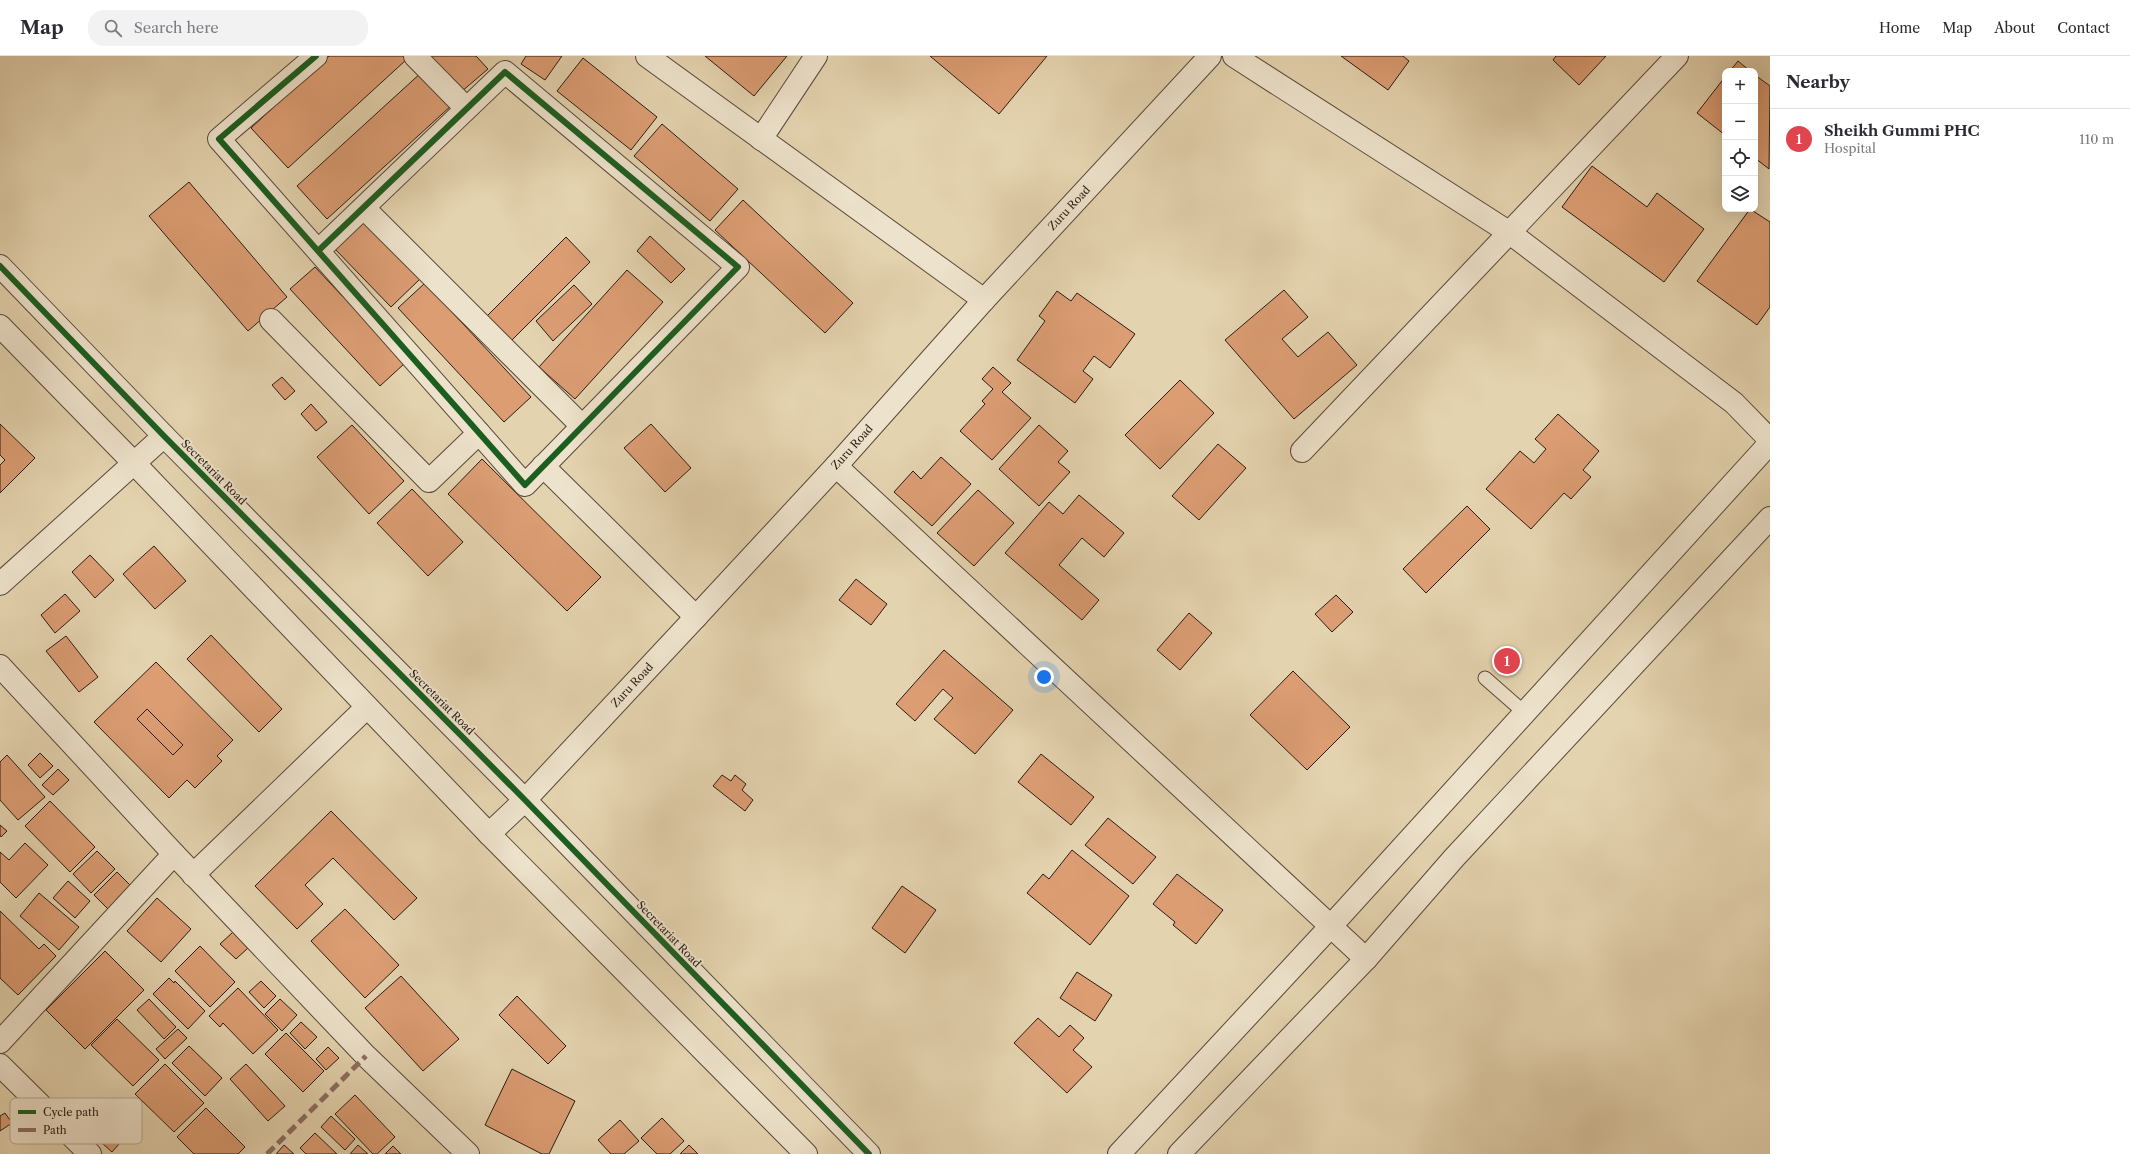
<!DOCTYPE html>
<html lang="en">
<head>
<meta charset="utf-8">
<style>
	:root { --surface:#fff; --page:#f2f2f3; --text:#2b2b33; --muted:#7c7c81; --line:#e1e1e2; --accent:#b45309 }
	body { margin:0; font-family:"Libre Caslon Text",serif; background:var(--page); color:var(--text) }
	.controls { position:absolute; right:12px; top:12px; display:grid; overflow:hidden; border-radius:8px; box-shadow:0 4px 16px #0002 }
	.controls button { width:36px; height:36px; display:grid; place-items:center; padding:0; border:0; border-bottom:1px solid var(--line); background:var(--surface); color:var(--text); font:20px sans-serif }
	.you { position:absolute; left:1044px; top:621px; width:14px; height:14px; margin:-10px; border:3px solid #fff; border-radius:50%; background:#1a73e8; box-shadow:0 0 0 6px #1a73e833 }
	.badge { display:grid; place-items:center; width:26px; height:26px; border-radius:50%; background:var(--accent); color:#fff; font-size:13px; font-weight:700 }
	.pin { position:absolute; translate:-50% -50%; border:2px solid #fff; box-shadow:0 1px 4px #0006 }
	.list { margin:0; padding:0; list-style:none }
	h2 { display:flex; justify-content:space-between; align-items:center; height:52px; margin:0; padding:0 16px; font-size:17px }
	h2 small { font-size:13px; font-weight:400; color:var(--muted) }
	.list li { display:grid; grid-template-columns:26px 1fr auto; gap:12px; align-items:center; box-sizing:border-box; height:60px; padding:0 16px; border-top:1px solid var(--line) }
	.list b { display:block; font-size:15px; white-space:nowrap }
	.list p { margin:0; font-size:13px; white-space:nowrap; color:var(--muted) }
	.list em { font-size:13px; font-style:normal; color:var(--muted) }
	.icon { flex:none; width:22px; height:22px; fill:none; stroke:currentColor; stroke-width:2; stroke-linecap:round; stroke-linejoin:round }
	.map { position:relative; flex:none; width:1770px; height:1098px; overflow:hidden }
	header { display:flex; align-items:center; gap:24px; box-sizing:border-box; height:56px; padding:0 20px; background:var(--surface); border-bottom:1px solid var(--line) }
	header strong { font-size:19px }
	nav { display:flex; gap:22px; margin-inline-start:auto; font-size:14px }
	.search { width:280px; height:36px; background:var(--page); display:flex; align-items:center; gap:10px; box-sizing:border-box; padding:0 14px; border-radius:16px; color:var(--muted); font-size:15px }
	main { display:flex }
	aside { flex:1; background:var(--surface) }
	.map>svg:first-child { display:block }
	.building { fill:#dc9d73; stroke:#2b1b14; fill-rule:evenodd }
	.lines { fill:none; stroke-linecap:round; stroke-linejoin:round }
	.service-casing { stroke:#59493b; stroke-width:15 }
	.minor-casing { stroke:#59493b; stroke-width:24 }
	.service { stroke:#ede2cb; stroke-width:13 }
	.minor { stroke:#ede2cb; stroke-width:22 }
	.quiet { stroke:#8d6e63; stroke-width:5; stroke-dasharray:10 5; stroke-linecap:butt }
	.cycleway-casing { stroke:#ede2cb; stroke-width:8 }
	.cycleway { stroke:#1b5e20; stroke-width:6 }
	.labels { text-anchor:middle; stroke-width:4; stroke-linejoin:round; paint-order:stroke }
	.street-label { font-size:11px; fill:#2b1b14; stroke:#ede2cb }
	.key { fill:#ede2cb; stroke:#b3a694; stroke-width:1 }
	.key-label { font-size:11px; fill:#2b1b14 }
</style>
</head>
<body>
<header>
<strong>Map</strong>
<div class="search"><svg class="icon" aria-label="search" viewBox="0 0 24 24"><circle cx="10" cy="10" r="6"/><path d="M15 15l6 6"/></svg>Search here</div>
<nav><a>Home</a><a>Map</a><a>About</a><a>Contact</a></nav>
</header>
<main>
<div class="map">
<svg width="1770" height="1098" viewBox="0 0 1770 1098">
	<rect width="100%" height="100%" fill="#e4d3af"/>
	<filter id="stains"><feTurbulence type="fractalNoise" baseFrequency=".005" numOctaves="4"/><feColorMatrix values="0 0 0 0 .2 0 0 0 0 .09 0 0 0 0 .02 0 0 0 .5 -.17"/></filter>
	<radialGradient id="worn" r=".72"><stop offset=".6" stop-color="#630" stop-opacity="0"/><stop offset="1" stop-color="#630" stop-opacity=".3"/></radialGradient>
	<g class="building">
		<polygon points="329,0 403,0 406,4 288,112 251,72"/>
		<polygon points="429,0 476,0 488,13 461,36"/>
		<polygon points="526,0 562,0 545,24 521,8"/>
		<polygon points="705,0 787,0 754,40"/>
		<polygon points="930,0 1047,0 999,58"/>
		<polygon points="1341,0 1403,0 1409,5 1388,34"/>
		<polygon points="1556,0 1606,0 1579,29 1553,4"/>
		<polygon points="583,2 657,61 631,94 557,35"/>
		<polygon points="1738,5 1750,15 1730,15"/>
		<polygon points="423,15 453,48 327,163 297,130"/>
		<polygon points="1755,19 1770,30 1769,113 1755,102"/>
		<polygon points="1725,21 1725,79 1697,57"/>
		<polygon points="662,68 738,133 710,165 634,100"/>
		<polygon points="1592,110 1647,151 1657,137 1704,173 1664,226 1562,151"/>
		<polygon points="189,126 287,241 248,275 149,160"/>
		<polygon points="743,144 853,247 825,277 715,174"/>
		<polygon points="1750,153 1770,166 1770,251 1757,269 1697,225"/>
		<polygon points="364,164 421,222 391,251 334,192"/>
		<polygon points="650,180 685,213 671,227 637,195"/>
		<polygon points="566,181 590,206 511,285 486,261"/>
		<polygon points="315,211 405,307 380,330 290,233"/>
		<polygon points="627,214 663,246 575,343 539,311"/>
		<polygon points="425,227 531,341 504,366 398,252"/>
		<polygon points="574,229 592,248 553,285 536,265"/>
		<polygon points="1284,234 1308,261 1282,283 1298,301 1328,276 1357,309 1294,363 1225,284"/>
		<polygon points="1057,235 1071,245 1077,237 1135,278 1110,312 1094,300 1083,315 1093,323 1075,347 1017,304 1045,265 1039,260"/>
		<polygon points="993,311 1011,327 1002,336 1031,362 992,404 960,375 985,348 982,345 993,333 982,323"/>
		<polygon points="282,321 295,335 285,344 272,329"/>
		<polygon points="1180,324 1214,357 1160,413 1125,379"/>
		<polygon points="311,348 327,366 316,375 301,358"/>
		<polygon points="1558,358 1599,395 1583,414 1591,421 1571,443 1564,437 1531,473 1486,433 1520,395 1534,407 1546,393 1535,383"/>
		<polygon points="0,368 35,402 0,437 0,409 5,404 0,399"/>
		<polygon points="651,368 691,412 665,436 624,392"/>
		<polygon points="352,369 404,425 369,458 317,401"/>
		<polygon points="1039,369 1068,395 1058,406 1070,416 1039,450 999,413"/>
		<polygon points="1218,388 1246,412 1199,464 1172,440"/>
		<polygon points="941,401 971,428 932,470 894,436 913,415 921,423"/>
		<polygon points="482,403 601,521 567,555 448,438"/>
		<polygon points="412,433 463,486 428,520 377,467"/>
		<polygon points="978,434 1014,467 974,510 937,477"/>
		<polygon points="1079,439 1124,477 1104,501 1082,482 1059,509 1099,544 1082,564 1005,497 1049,446 1063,458"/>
		<polygon points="1467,450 1490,473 1426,537 1403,513"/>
		<polygon points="154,490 186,525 155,553 123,518"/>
		<polygon points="90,499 114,524 95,542 72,516"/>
		<polygon points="856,523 887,548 871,569 839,544"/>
		<polygon points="65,538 80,555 55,577 41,559"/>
		<polygon points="1336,539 1353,556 1332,576 1315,558"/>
		<polygon points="1189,557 1212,577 1180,614 1157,594"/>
		<polygon points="211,579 282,653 259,676 187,603"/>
		<polygon points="66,580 98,621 79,636 46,595"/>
		<polygon points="944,594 1013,654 975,698 934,663 953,642 943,633 915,665 896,648"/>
		<path d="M156 606 233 684 217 700 222 705 195 732 187 724 169 742 94 666ZM147 653 183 689 173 699 137 663Z"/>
		<polygon points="1293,615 1350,671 1307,714 1250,659"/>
		<polygon points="147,653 183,689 173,699 137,663"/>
		<polygon points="40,697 53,710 40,722 28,709"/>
		<polygon points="1041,698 1094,741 1071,769 1018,726"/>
		<polygon points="7,699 45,741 18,764 0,744 0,706"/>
		<polygon points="58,713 69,724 53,739 42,729"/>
		<polygon points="722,719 731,725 735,719 746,728 742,734 753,744 745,755 713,730"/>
		<polygon points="50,745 95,791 70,816 25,770"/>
		<polygon points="331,755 417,842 394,864 333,802 305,829 323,848 297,873 255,830"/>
		<polygon points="1108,762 1156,801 1133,828 1085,789"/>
		<polygon points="0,769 7,775 1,781 0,779"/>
		<polygon points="25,787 48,809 16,842 0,826 0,796 9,804"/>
		<polygon points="1072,794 1129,840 1090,889 1027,837 1043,818 1049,823"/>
		<polygon points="97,795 115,813 91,837 73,818"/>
		<polygon points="117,816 134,833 111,856 94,839"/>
		<polygon points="1177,818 1223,854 1196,888 1173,869 1175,866 1153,848"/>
		<polygon points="68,825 90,845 75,862 53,842"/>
		<polygon points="902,830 936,854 905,897 872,872"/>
		<polygon points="39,837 79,871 59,894 20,860"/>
		<polygon points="157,842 191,873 161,906 127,875"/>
		<polygon points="345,853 399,909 365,942 311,885"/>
		<polygon points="0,855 39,893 44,888 56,900 18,939 0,922"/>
		<polygon points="233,876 248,892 236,903 220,888"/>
		<polygon points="200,890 235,926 210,951 175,915"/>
		<polygon points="105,895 144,934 85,993 46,954"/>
		<polygon points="1077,916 1112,939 1095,965 1060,942"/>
		<polygon points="401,920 459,983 423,1015 365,952"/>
		<polygon points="169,922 174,927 175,925 205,955 188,973 153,938"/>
		<polygon points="261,925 276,940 264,952 249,936"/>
		<polygon points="238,932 278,974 253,998 223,967 220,971 209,960"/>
		<polygon points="517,940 566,990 548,1008 499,959"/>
		<polygon points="149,943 176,971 164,983 137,954"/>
		<polygon points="280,943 297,959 282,975 265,958"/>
		<polygon points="1038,962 1059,981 1070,969 1084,982 1073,994 1092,1011 1067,1037 1014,987"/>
		<polygon points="117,963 159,1004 133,1030 91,989"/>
		<polygon points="301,966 317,981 305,993 290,977"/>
		<polygon points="178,973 187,982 165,1003 156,993"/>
		<polygon points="286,977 324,1015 303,1036 265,998"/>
		<polygon points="189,990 222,1022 205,1040 172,1007"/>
		<polygon points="328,991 339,1002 326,1014 316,1003"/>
		<polygon points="165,1008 204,1047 174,1076 135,1038"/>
		<polygon points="246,1008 285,1050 268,1065 230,1023"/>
		<polygon points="512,1013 575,1045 549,1098 542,1098 485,1069"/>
		<polygon points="355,1039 395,1081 377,1098 373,1098 335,1058"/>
		<polygon points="206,1052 245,1091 238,1098 194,1098 177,1081"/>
		<polygon points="5,1057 12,1067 0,1075 0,1060"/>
		<polygon points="331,1060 355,1083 345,1094 321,1071"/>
		<polygon points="662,1062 684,1085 670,1098 657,1098 641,1082"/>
		<polygon points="108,1064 126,1080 112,1096 94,1080"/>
		<polygon points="620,1064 639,1085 624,1098 611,1098 598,1084"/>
		<polygon points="315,1077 337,1098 306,1098 300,1092"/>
		<polygon points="284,1089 294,1098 276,1098"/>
		<polygon points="358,1089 368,1098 350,1098"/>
		<polygon points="689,1089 698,1098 680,1098"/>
		<polygon points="393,1090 401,1098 385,1098"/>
	</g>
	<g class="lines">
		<defs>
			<polyline id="service" points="1485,622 1525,657"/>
			<g id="minor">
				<polyline points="316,0 219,83 525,429 738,211 505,16 318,195"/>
				<polyline points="415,0 466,52"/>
				<polyline points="647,0 984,244"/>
				<polyline points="1234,0 1510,177 1734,347 1770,384"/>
				<polyline points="761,83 816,0"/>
				<polyline points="364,152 582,370"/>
				<polyline points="0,210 164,380 525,744 869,1098"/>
				<polyline points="271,264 429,425 479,377"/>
				<polyline points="0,270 133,406 489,778 806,1098"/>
				<polyline points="1302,395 1677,0"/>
				<polyline points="543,410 696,561"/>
				<polyline points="836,410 1366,903"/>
				<polyline points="0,528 164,380"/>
				<polyline points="0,610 174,798 366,1000 468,1098"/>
				<polyline points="489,778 525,744 696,561 836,410 984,244 1210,0"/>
				<polyline points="193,819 367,651"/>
				<polyline points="0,986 174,798"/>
				<polyline points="0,1009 90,1098"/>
				<polyline points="1119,1098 1330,871 1770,387"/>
				<polyline points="1179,1098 1366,903 1454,802 1770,462"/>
			</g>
		</defs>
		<use href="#service" class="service-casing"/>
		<use href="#minor" class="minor-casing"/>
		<use href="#service" class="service"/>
		<use href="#minor" class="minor"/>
		<polyline class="quiet" points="267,1098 366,1000"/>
		<defs>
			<g id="cycleway">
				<polyline points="316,0 219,83 525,429 738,211 505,16 318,195"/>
				<polyline points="0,210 164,380 525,744 869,1098"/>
			</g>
		</defs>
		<use href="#cycleway" class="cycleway-casing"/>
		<use href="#cycleway" class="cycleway"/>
	</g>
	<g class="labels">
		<g class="street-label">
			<text transform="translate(1069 152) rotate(-47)" y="4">Zuru Road</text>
			<text transform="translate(852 391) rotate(-48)" y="4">Zuru Road</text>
			<text transform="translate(214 416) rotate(45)" y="4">Secretariat Road</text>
			<text transform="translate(632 629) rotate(-47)" y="4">Zuru Road</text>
			<text transform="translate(442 646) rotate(45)" y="4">Secretariat Road</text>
			<text transform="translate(669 878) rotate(46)" y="4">Secretariat Road</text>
		</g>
	</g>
	<rect x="10" y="1042" width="132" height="46" rx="6" class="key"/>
	<rect x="18" y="1054" width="18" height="4" fill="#1b5e20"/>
	<rect x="18" y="1072" width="18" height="4" fill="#8d6e63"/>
	<g class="key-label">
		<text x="43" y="1060">Cycle path</text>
		<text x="43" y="1078">Path</text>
	</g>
	<rect width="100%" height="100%" filter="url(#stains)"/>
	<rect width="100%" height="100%" fill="url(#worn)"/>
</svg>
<div class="controls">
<button>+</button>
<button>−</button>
<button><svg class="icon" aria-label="locate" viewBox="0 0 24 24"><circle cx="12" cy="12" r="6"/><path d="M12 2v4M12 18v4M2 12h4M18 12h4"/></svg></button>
<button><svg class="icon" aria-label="layers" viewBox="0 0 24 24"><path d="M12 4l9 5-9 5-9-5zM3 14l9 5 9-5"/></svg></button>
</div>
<div class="you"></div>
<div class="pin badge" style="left:1507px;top:605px;background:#e0444e">1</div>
</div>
<aside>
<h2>Nearby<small></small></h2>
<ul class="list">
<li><span class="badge" style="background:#e0444e">1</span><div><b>Sheikh Gummi PHC</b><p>Hospital</p></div><em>110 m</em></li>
</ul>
</aside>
</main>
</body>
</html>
